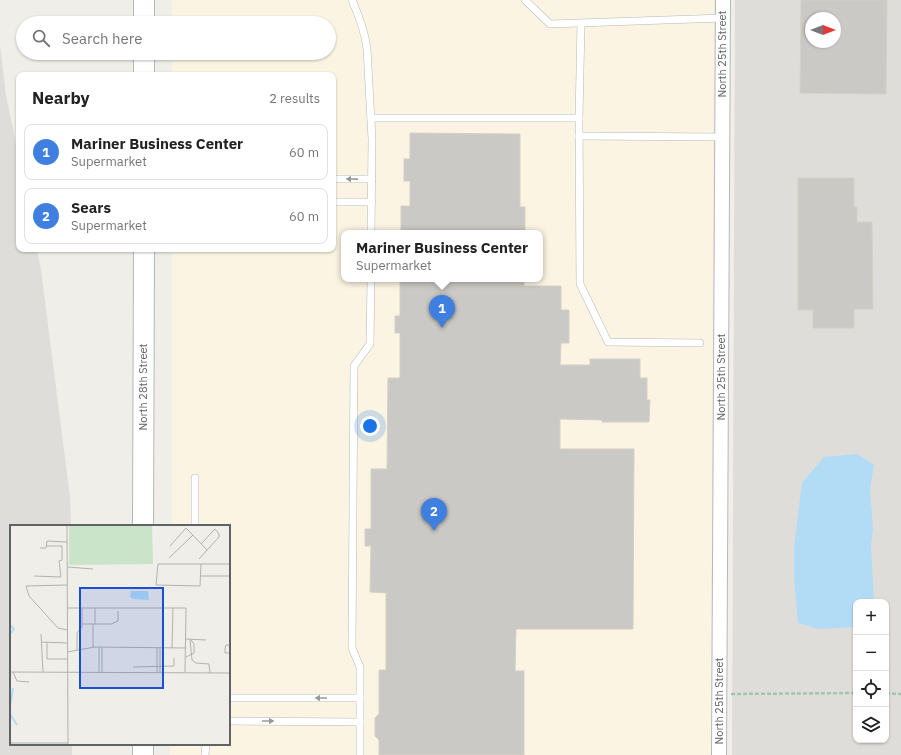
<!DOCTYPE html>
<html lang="en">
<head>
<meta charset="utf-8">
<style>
	:root { --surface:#fff; --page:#f6f6f6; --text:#222; --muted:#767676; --line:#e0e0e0; --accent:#d74e47 }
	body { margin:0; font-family:"IBM Plex Sans",sans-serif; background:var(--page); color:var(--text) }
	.controls { position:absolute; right:12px; bottom:12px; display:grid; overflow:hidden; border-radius:8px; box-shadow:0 1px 3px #0004 }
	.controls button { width:36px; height:36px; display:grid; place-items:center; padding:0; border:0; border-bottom:1px solid var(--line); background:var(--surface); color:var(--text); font:20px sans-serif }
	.compass { position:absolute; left:805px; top:12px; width:36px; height:36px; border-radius:50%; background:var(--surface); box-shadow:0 1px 3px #0004; rotate:90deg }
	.you { position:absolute; left:370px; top:426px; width:14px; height:14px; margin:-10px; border:3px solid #fff; border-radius:50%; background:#1a73e8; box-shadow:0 0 0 6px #1a73e833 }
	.badge { display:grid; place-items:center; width:26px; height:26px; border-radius:50%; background:var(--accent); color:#fff; font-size:13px; font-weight:700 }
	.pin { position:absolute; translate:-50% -33px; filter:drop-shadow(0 1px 2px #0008) }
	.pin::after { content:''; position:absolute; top:21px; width:14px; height:12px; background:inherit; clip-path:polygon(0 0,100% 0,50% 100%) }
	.popup { position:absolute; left:341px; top:230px; width:202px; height:52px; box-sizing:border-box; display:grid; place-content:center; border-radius:8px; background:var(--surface); filter:drop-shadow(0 1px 3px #0005); font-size:13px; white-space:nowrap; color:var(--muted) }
	.popup b { font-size:15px; color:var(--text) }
	.popup::after { content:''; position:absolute; left:50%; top:100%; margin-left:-8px; border:8px solid transparent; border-top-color:var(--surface) }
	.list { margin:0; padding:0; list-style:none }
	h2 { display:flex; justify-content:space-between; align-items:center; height:52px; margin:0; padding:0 16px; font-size:17px }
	h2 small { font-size:13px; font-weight:400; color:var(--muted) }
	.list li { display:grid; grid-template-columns:26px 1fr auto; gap:12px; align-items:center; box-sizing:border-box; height:56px; margin:0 8px 8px; padding:0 8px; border:1px solid var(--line); border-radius:8px }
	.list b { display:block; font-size:15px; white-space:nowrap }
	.list p { margin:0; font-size:13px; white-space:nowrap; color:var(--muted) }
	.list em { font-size:13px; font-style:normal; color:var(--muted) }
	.icon { flex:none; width:22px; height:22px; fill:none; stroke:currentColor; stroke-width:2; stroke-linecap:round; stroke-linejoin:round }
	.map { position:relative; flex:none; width:901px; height:755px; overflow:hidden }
	.search { position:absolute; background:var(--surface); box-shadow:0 1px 3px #0004; left:16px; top:16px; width:320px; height:44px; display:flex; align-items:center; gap:10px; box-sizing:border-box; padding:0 14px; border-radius:22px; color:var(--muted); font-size:15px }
	.panel { position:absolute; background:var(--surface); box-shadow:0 1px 3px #0004; left:16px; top:72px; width:320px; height:180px; border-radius:8px }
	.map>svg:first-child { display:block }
	.commercial { fill:#fbf4e2; fill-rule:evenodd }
	.industrial { fill:#dfddda; fill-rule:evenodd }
	.water { fill:#b2dbf6 }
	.building { fill:#cbc9c5; stroke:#d4d0c7; fill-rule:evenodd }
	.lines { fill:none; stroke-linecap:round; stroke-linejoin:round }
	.lane-casing { stroke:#b5b8bb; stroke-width:8 }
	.street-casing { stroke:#b5b8bb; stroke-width:16 }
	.secondary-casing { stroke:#b4b7bb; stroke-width:22 }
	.path { stroke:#a2c4ab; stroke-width:2.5; stroke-dasharray:4 2; stroke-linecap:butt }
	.lane { stroke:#fff; stroke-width:7 }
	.street { stroke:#fff; stroke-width:14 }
	.secondary { stroke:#fff; stroke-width:20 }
	.oneway { fill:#979a9c }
	.labels { text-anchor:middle; stroke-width:3.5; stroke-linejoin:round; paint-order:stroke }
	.street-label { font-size:11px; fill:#5f6367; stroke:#fff }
	.inset-river { fill:none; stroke:#b2dbf6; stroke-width:2 }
	.inset-road { fill:none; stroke:#b2b2b0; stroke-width:1 }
	.view { fill:#1d4ed8; fill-opacity:0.15; stroke:#1d4ed8; stroke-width:2 }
	.inset-edge { fill:none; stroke:#5f6367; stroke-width:2 }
</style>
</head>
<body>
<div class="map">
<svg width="901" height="755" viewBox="0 0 901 755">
	<rect width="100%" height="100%" fill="#f0eee8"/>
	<path class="commercial" d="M172 0H714L711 755H170V744H229V526H172V249H333V75H172V53H329V23H172ZM344 233H540V279H344Z"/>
	<g class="industrial">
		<path d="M735 0H901V755H732ZM811 18H835V42H811ZM856 602H886V740H856Z"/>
		<polygon points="0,45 6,95 19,159 19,249 37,249 41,270 70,497 71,526 11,526 11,744 72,744 72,755 0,755"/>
	</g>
	<polygon class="water" points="857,454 874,465 870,489 873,528 871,546 874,602 856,602 856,627 818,629 798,623 794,579 794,547 802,483 824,457"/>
	<g class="building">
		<path d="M801 0H887L886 94 800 93ZM811 18H835V42H811Z"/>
		<polygon points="410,133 520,134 520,207 525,207 525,233 401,233 401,206 410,206 410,181 404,181 404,159 410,159"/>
		<polygon points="798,178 854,178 854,207 857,207 857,222 872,222 873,309 854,309 854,328 813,328 813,310 798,310"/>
		<polygon points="400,279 524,279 524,286 561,286 561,310 569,310 569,343 561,343 560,365 590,365 590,359 640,359 640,378 647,378 647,400 650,400 649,422 602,422 602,420 560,419 560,449 634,449 633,629 516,629 515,671 524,671 524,755 379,755 379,740 375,736 375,718 379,714 379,670 386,670 386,593 370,592 371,546 365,546 365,529 371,529 371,469 387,469 388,378 400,378 400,333 395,333 395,316 400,316"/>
	</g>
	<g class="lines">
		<defs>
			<g id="lane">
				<path d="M352 0C359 16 365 31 367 49L372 139 371 233"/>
				<polyline points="525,0 550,24 723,18"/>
				<polyline points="581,24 579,118 580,284 608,342 700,343"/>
				<polyline points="371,118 579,118"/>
				<polyline points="579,136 722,137"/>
				<polyline points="333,179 372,179"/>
				<polyline points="333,202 372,202"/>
				<polyline points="195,478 195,526"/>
				<polyline points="229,698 360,698"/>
				<polyline points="229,721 360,722"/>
				<polyline points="205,755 206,744"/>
				<polyline points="360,755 360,667 352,648 354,366 370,344 371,279"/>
			</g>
			<polyline id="street" points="719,755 723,0"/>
			<g id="secondary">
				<polyline points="144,23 144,0"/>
				<polyline points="144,75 144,53"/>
				<polyline points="143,526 144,249"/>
				<polyline points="143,755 143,744"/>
			</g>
		</defs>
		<use href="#lane" class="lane-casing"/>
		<use href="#street" class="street-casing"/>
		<use href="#secondary" class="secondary-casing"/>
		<g class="path">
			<polyline points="886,693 901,694"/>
			<polyline points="731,694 856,693"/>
		</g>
		<use href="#lane" class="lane"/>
		<use href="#street" class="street"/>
		<use href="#secondary" class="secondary"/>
	</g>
	<defs><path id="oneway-solid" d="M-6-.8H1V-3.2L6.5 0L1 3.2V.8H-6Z"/></defs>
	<g class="oneway">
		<use href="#oneway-solid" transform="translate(352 179) rotate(-179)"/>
		<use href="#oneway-solid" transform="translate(321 698) rotate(-180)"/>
		<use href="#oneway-solid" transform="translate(268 721)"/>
	</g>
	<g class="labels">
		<g class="street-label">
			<text transform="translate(722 54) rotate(-90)" y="4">North 25th Street</text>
			<text transform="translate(721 377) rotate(-90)" y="4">North 25th Street</text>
			<text transform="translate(143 387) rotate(-90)" y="4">North 28th Street</text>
			<text transform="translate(719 701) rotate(-90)" y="4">North 25th Street</text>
		</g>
	</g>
	<g transform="translate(10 525)">
		<rect width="220" height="220" fill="#f0eee8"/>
		<path d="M59 0H142L143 39 59 40Z" fill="#c9e4c8"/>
		<path d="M121 66H138L139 75 123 74 120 72Z" fill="#b2dbf6"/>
		<path class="inset-river" d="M0 100 4 104 0 109M0 181 3 163M0 189 7 200"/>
		<path class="inset-road" d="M57 0 58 220M176 3 197 25M191 19 205 4M160 21 176 3M30 23H36L37 16 57 17M159 33 183 10M189 34 209 12V9L205 4M191 39 190 61 146 60 148 39H220M58 42 83 44M24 51 51 52 49 36 52 35V21H37M191 51H220M16 61 19 71 48 103 57 105M16 61 57 60M57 83H176L175 147M72 99H101L108 96V86M83 99V122M85 99V83M31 109 33 147M176 114 196 115M180 114 182 135 186 138 199 139 200 148M31 117 57 118M37 117V134H58M220 120H216L215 124V128H220M162 123 163 83M67 125V108L72 102V83M57 127 85 122 176 123M176 132 184 128V119L181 115M123 142 164 141V133M0 147 220 148M3 147 7 156 19 157M89 147V122M92 147V122M147 147V123M150 147V123M0 218H58"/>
		<path class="view" d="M70 63H153V163H70Z"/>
		<rect width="220" height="220" class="inset-edge"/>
	</g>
</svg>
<div class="controls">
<button>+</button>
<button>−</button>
<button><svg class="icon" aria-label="locate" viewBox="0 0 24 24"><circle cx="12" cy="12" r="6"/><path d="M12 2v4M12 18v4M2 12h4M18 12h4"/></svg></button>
<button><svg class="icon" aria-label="layers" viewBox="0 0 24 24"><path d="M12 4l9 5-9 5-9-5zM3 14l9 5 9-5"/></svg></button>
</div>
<svg class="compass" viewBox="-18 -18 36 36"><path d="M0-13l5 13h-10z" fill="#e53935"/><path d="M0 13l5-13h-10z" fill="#767676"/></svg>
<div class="you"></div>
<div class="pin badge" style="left:442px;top:328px;background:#3f7fe0">1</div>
<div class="popup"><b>Mariner Business Center</b>Supermarket</div>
<div class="pin badge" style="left:434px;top:531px;background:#3f7fe0">2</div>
<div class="search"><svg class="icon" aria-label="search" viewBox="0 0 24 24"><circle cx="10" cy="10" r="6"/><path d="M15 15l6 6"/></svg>Search here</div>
<section class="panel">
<h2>Nearby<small>2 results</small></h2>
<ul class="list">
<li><span class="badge" style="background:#3f7fe0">1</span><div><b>Mariner Business Center</b><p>Supermarket</p></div><em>60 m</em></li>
<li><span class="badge" style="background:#3f7fe0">2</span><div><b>Sears</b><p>Supermarket</p></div><em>60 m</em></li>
</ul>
</section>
</div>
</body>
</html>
